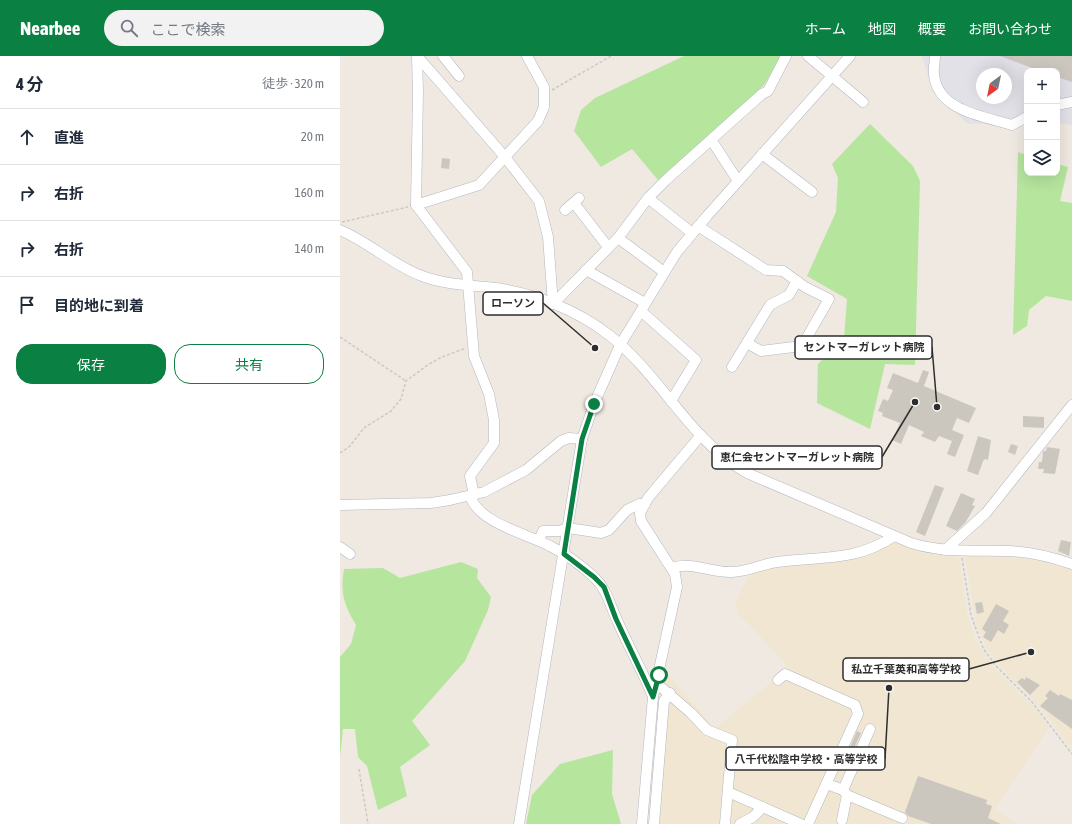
<!DOCTYPE html>
<html lang="ja">
<head>
<meta charset="utf-8">
<style>
	:root { --surface:#fff; --page:#f2f2f3; --text:#1f2937; --muted:#747a83; --line:#e0e1e3; --accent:#0b8043 }
	body { margin:0; font-family:"Asap Condensed","Noto Sans JP",sans-serif; background:var(--page); color:var(--text) }
	.controls { position:absolute; right:12px; top:12px; display:grid; overflow:hidden; border-radius:8px; box-shadow:0 4px 16px #0002 }
	.controls button { width:36px; height:36px; display:grid; place-items:center; padding:0; border:0; border-bottom:1px solid var(--line); background:var(--surface); color:var(--text); font:20px sans-serif }
	.compass { position:absolute; left:636px; top:12px; width:36px; height:36px; border-radius:50%; background:var(--surface); box-shadow:0 4px 16px #0002; rotate:213deg }
	.stop { position:absolute; width:12px; height:12px; margin:-9px; border:3px solid #0b8043; border-radius:50%; background:#fff }
	.stop.end { background:#0b8043; border-color:#fff; box-shadow:0 1px 4px #0008 }
	.list { margin:0; padding:0; list-style:none }
	h2 { display:flex; justify-content:space-between; align-items:center; height:52px; margin:0; padding:0 16px; font-size:17px }
	h2 small { font-size:13px; font-weight:400; color:var(--muted) }
	.list li { display:grid; grid-template-columns:26px 1fr auto; gap:12px; align-items:center; box-sizing:border-box; height:56px; padding:0 16px; border-top:1px solid var(--line) }
	.list b { display:block; font-size:15px; white-space:nowrap }
	.list em { font-size:13px; font-style:normal; color:var(--muted) }
	.actions { display:flex; gap:8px; padding:12px 16px }
	.actions a { flex:1; padding:9px 0; border:1px solid var(--accent); border-radius:16px; text-align:center; font-size:14px; color:var(--accent) }
	.actions .main { background:var(--accent); color:#fff }
	.icon { flex:none; width:22px; height:22px; fill:none; stroke:currentColor; stroke-width:2; stroke-linecap:round; stroke-linejoin:round }
	.map { position:relative; flex:none; width:732px; height:768px; overflow:hidden }
	header { display:flex; align-items:center; gap:24px; box-sizing:border-box; height:56px; padding:0 20px; background:var(--accent); color:#fff }
	header strong { font-size:19px }
	nav { display:flex; gap:22px; margin-inline-start:auto; font-size:14px }
	.search { width:280px; height:36px; background:var(--page); display:flex; align-items:center; gap:10px; box-sizing:border-box; padding:0 14px; border-radius:22px; color:var(--muted); font-size:15px }
	main { display:flex }
	aside { flex:1; background:var(--surface) }
	.map>svg:first-child { display:block }
	.industrial { fill:#e3e1e8; fill-rule:evenodd }
	.education { fill:#f0e6d1 }
	.green { fill:#b6e59e }
	.building { fill:#cbc7bf }
	.lines { fill:none; stroke-linecap:round; stroke-linejoin:round }
	.minor-casing { stroke:#b4b7c1; stroke-width:11 }
	.path { stroke:#c9c9c9; stroke-width:1.5; stroke-dasharray:3 2; stroke-linecap:butt }
	.minor { stroke:#fff; stroke-width:10 }
	.route { stroke:#0b8043; stroke-width:5 }
	.leader { fill:none; stroke:#2e2e2e; stroke-width:1.5 }
	.callout-dot { fill:#2e2e2e; stroke:#fff; stroke-width:1.5 }
	.callout { fill:#fff; stroke:#2e2e2e; stroke-width:1.5 }
	.callout-label { font-size:11px; text-anchor:middle; font-weight:bold; fill:#2e2e2e }
</style>
</head>
<body>
<header>
<strong>Nearbee</strong>
<div class="search"><svg class="icon" aria-label="search" viewBox="0 0 24 24"><circle cx="10" cy="10" r="6"/><path d="M15 15l6 6"/></svg>ここで検索</div>
<nav><a>ホーム</a><a>地図</a><a>概要</a><a>お問い合わせ</a></nav>
</header>
<main>
<aside>
<h2>4 分<small>徒歩 · 320 m</small></h2>
<ul class="list">
<li><svg class="icon" aria-label="ahead" viewBox="0 0 24 24"><path d="M12 20V5M6 11l6-6 6 6"/></svg><div><b>直進</b></div><em>20 m</em></li>
<li><svg class="icon" aria-label="right" viewBox="0 0 24 24"><path d="M7 20v-9h11M14 6l5 5-5 5"/></svg><div><b>右折</b></div><em>160 m</em></li>
<li><svg class="icon" aria-label="right" viewBox="0 0 24 24"><path d="M7 20v-9h11M14 6l5 5-5 5"/></svg><div><b>右折</b></div><em>140 m</em></li>
<li><svg class="icon" aria-label="arrive" viewBox="0 0 24 24"><path d="M6 21V4h12l-3 4 3 4H6"/></svg><div><b>目的地に到着</b></div></li>
</ul>
<div class="actions"><a class="main">保存</a><a>共有</a></div>
</aside>
<div class="map">
<svg width="732" height="768" viewBox="0 0 732 768">
	<rect width="100%" height="100%" fill="#efe9e1"/>
	<path class="industrial" d="M582 0H732V69L717 67V15H687V66L628 68 593 36ZM642 18H666V42H642Z"/>
	<g class="education">
		<polygon points="551,485 582,497 619,502 628,561 635,583 655,613 696,654 709,672 654,754 679,768 309,768 320,637 324,614 375,672 449,612 403,562 399,561 395,547 412,514"/>
		<polygon points="625,500 682,502 701,505 732,514 732,694 702,654 658,608 647,593 636,567"/>
	</g>
	<g class="green">
		<polygon points="344,0 441,0 424,29 369,80 318,124 292,93 261,111 234,75 241,54 255,42"/>
		<polygon points="530,68 573,110 580,125 575,309 545,308 530,373 477,347 478,308 504,283 507,243 467,220 496,156 498,122 492,108"/>
		<polygon points="678,96 687,99 687,117 717,117 717,108 728,111 720,145 732,147 732,245 706,240 689,254 687,270 673,279"/>
		<path d="M121 506 138 513 137 522 151 541 148 554 125 605 72 665 90 689 60 711 67 740 38 754 27 710 18 701 15 673H3L0 701V601L11 588 16 569C4 549 0 537 4 513L43 512 60 522Z"/>
		<polygon points="273,694 272,738 281,768 186,768 192,739 220,708"/>
	</g>
	<g class="building">
		<polygon points="660,0 732,0 732,26 717,21 717,15 700,15"/>
		<polygon points="102,102 110,103 109,113 101,112"/>
		<polygon points="583,314 589,316 584,330 636,352 629,367 617,362 612,374 624,379 615,401 607,398 612,385 599,380 595,386 581,380 584,376 569,369 561,388 552,384 560,367 542,360 543,357 538,355 543,343 548,345 553,334 547,332 553,317 578,327"/>
		<polygon points="683,360 704,361 704,372 683,371"/>
		<polygon points="638,380 651,384 648,404 645,403 643,405 638,419 627,415"/>
		<polygon points="671,388 678,390 675,399 668,396"/>
		<polygon points="707,391 720,393 715,418 703,417 704,413 698,413 699,406 702,406 703,395 706,395"/>
		<polygon points="595,429 604,432 585,480 576,476"/>
		<polygon points="621,437 635,443 632,449 635,450 625,467 617,475 606,470"/>
		<polygon points="721,484 731,486 729,500 718,495"/>
		<polygon points="642,546 644,556 637,558 635,547"/>
		<polygon points="656,548 669,555 663,565 669,569 664,578 658,574 651,586 643,581 646,576 642,573"/>
		<polygon points="686,621 700,629 690,639 677,626 682,622 685,624"/>
		<polygon points="710,634 719,640 720,638 732,644 732,673 700,650 708,642 705,640"/>
		<polygon points="517,675 521,677 508,705 505,703"/>
		<polygon points="578,720 647,744 646,748 652,750 648,762 661,768 591,768 568,760 565,756"/>
	</g>
	<g class="lines">
		<defs>
			<g id="minor">
				<polyline points="77,0 78,36 76,149 127,216 134,300 149,338 154,364 154,387 130,420 134,439"/>
				<polyline points="103,0 119,20"/>
				<polyline points="468,0 523,46"/>
				<path d="M595 0C595 6 593 13 594 19 598 55 643 60 672 69L687 61"/>
				<polyline points="78,1 165,101 199,145 208,181 213,248"/>
				<polyline points="717,49 732,46"/>
				<polyline points="372,85 398,125"/>
				<polyline points="422,98 472,136"/>
				<polyline points="308,142 352,177"/>
				<polyline points="234,147 268,191"/>
				<polyline points="76,149 139,129 198,65 204,51 204,31 187,0"/>
				<polyline points="225,154 239,142"/>
				<polyline points="358,170 426,214 443,215 465,231 489,243 462,290 421,295 407,287"/>
				<path d="M0 174C29 186 52 209 82 220 106 229 131 229 156 232 196 238 237 254 269 279 320 318 350 385 407 417L571 487C603 497 635 494 669 495 690 496 712 501 732 508"/>
				<polyline points="278,182 324,216"/>
				<polyline points="246,214 305,247"/>
				<polyline points="213,248 278,182 308,142 326,124 422,38 428,35 446,0"/>
				<polyline points="301,255 356,304 331,345"/>
				<polyline points="392,311 430,249 449,239 457,225"/>
				<path d="M130 439C137 467 188 478 210 490 226 498 242 510 255 522 267 534 270 549 277 564 288 590 303 615 313 641"/>
				<polyline points="0,449 91,447 110,444 144,436 186,414 221,385 229,382 242,383"/>
				<polyline points="199,484 203,475 219,475 228,472 261,477 269,474 287,454 299,448 305,448"/>
				<polyline points="0,491 10,498"/>
				<polyline points="605,494 646,457 732,349"/>
				<path d="M332 512C352 505 371 517 392 516 407 516 422 508 437 506 480 500 516 506 554 480"/>
				<polyline points="438,624 445,618 515,649 518,658 468,768"/>
				<polyline points="322,632 351,657 367,674 392,684 385,768"/>
				<polyline points="487,728 503,734 507,739 562,762"/>
				<polyline points="503,734 530,673"/>
				<polyline points="388,736 461,768"/>
				<polyline points="502,764 507,739"/>
				<polyline points="179,768 242,383 254,348 280,289 337,196 367,160 510,0"/>
				<polyline points="302,768 313,641 337,531 335,518 301,465 300,457 308,442 361,379"/>
				<polyline points="314,768 324,645 330,637"/>
				<polyline points="400,768 413,761 423,751"/>
			</g>
		</defs>
		<use href="#minor" class="minor-casing"/>
		<g class="path">
			<polyline points="212,34 271,0"/>
			<polyline points="2,166 68,151"/>
			<polyline points="0,281 66,325"/>
			<polyline points="0,397 9,391 24,372 51,355 61,343 66,325 89,308 102,301 126,292"/>
			<polyline points="622,502 631,559 643,592 656,610 692,646 732,698"/>
			<polyline points="19,713 28,768"/>
		</g>
		<use href="#minor" class="minor"/>
	</g>
	<g class="lines">
		<polyline class="route" points="254,348 242,383 224,498 254,521 264,531 276,563 313,641 319,619"/>
	</g>
	<path class="leader" d="M255 292L203 247M597 351L592 291M575 346L542 401M691 596L629 613M549 632L545 703"/>
	<g class="callout-dot">
		<circle cx="255" cy="292" r="4"/>
		<circle cx="597" cy="351" r="4"/>
		<circle cx="575" cy="346" r="4"/>
		<circle cx="691" cy="596" r="4"/>
		<circle cx="549" cy="632" r="4"/>
	</g>
	<g class="callout">
		<rect x="143" y="236" width="60" height="23" rx="4"/>
		<rect x="455" y="280" width="137" height="23" rx="4"/>
		<rect x="372" y="390" width="170" height="23" rx="4"/>
		<rect x="503" y="602" width="126" height="23" rx="4"/>
		<rect x="386" y="691" width="159" height="23" rx="4"/>
	</g>
	<g class="callout-label">
		<text x="173" y="251">ローソン</text>
		<text x="524" y="295">セントマーガレット病院</text>
		<text x="457" y="405">恵仁会セントマーガレット病院</text>
		<text x="566" y="617">私立千葉英和高等学校</text>
		<text x="466" y="707">八千代松陰中学校・高等学校</text>
	</g>
</svg>
<div class="controls">
<button>+</button>
<button>−</button>
<button><svg class="icon" aria-label="layers" viewBox="0 0 24 24"><path d="M12 4l9 5-9 5-9-5zM3 14l9 5 9-5"/></svg></button>
</div>
<svg class="compass" viewBox="-18 -18 36 36"><path d="M0-13l5 13h-10z" fill="#e53935"/><path d="M0 13l5-13h-10z" fill="#747a83"/></svg>
<div class="stop" style="left:319px;top:619px"></div>
<div class="stop end" style="left:254px;top:348px"></div>
</div>
</main>
</body>
</html>
